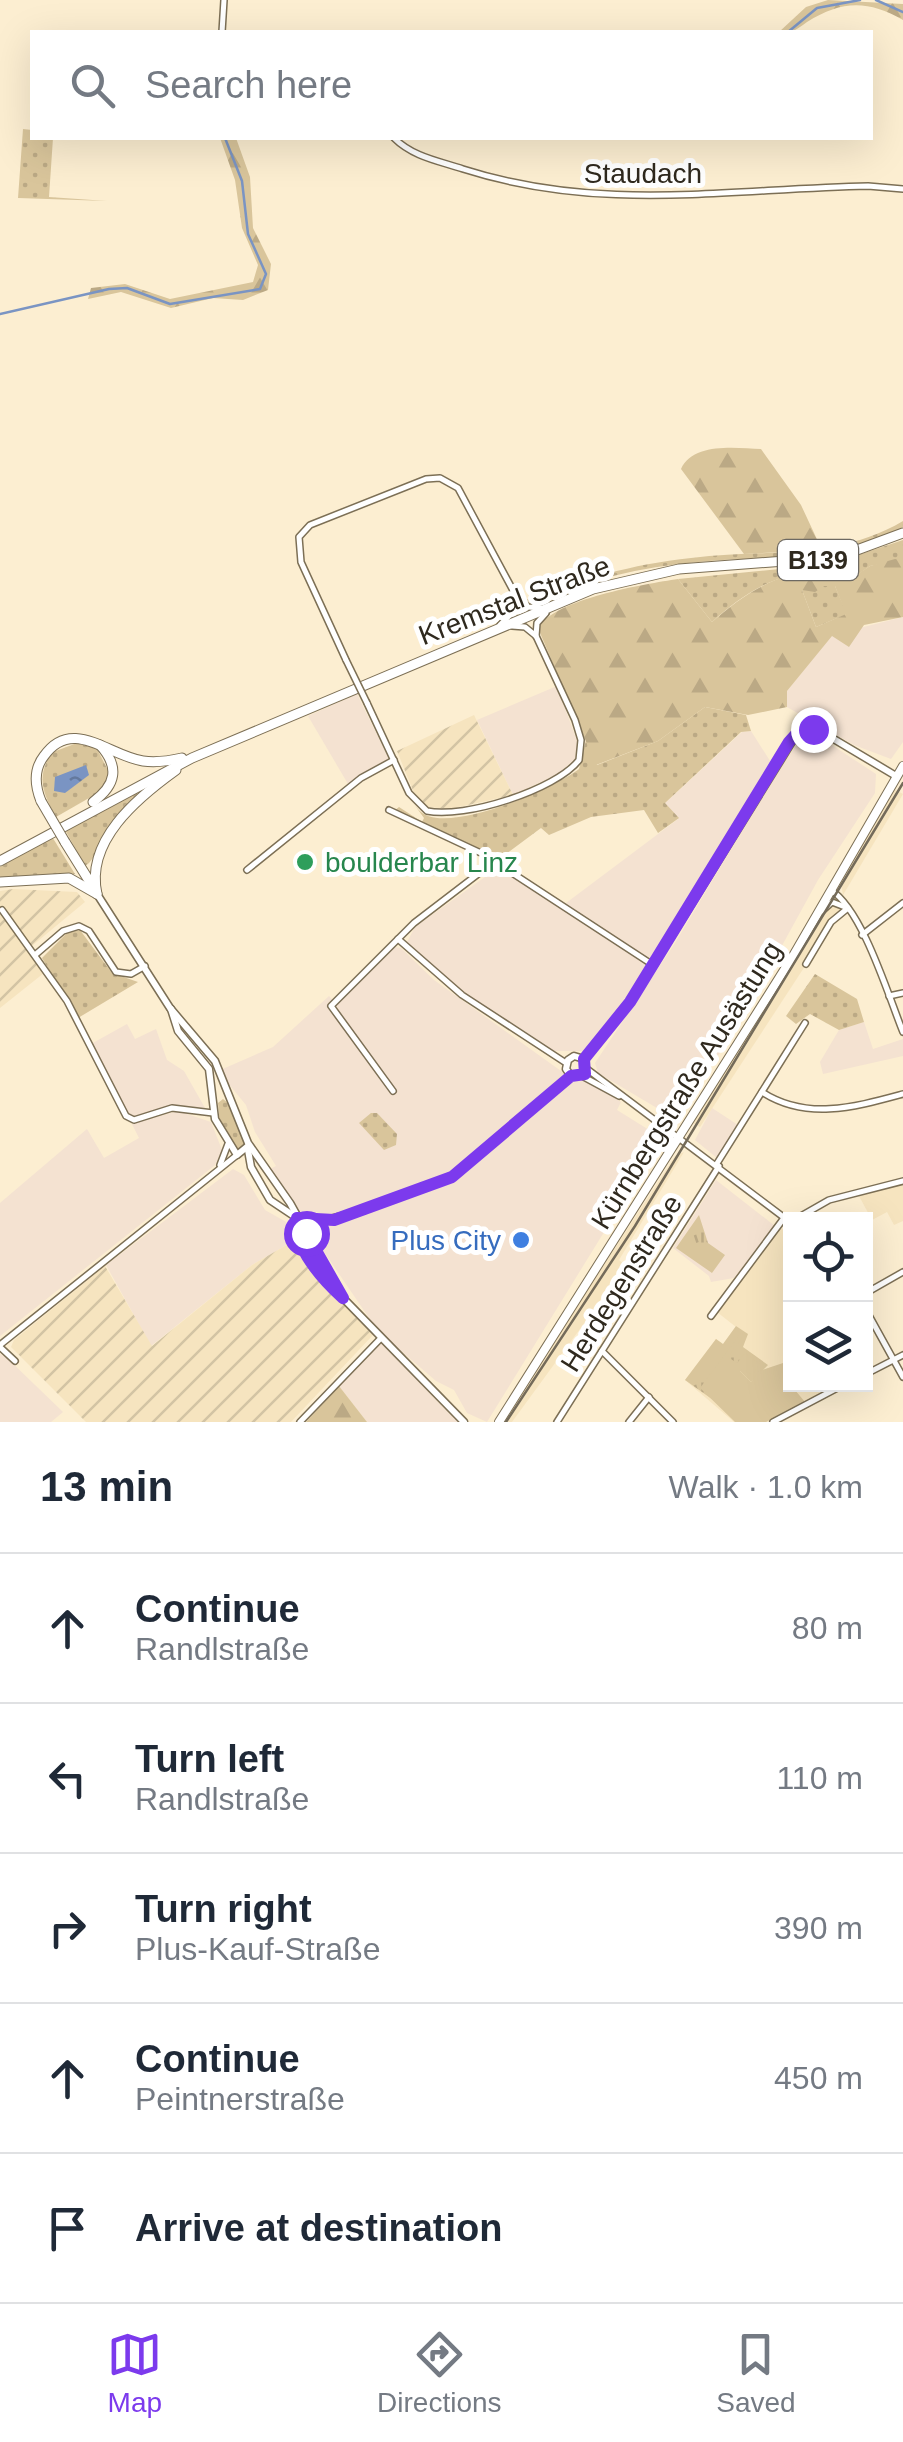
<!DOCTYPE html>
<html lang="en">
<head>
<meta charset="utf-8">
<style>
	:root { --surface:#fff; --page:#f6f6f7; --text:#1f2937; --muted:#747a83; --line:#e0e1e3; --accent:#7c3aed }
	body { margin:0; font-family:Helvetica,sans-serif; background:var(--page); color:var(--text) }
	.controls { position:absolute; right:30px; bottom:30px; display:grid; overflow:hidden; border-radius:0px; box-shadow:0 10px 40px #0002 }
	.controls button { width:90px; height:90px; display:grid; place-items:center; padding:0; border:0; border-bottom:2px solid var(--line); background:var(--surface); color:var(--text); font:50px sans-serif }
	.stop { position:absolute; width:30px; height:30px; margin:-22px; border:8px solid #7c3aed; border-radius:50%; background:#fff }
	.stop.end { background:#7c3aed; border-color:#fff; box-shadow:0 2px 10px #0008 }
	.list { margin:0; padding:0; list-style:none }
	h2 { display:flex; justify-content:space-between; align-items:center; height:130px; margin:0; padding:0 40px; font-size:42px }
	h2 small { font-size:32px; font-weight:400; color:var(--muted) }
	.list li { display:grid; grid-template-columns:65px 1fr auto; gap:30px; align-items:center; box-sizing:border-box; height:150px; padding:0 40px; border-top:2px solid var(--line) }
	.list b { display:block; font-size:38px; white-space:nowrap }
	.list p { margin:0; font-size:32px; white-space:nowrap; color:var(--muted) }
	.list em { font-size:32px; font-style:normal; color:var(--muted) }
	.icon { flex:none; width:55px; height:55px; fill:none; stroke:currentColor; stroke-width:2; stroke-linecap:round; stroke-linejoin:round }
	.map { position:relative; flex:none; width:903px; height:1422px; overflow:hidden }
	.search { position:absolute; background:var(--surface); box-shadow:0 10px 40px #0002; left:30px; right:30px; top:30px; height:110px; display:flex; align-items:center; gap:25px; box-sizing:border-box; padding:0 35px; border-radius:0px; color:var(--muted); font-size:38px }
	.sheet { height:880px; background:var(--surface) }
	nav { display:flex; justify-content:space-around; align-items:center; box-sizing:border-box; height:140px; border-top:2px solid var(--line); background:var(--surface); font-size:28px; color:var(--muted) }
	nav a { display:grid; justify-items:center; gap:5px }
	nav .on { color:var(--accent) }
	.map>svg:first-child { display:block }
	.commercial { fill:#f4e2d1 }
	.industrial { fill:url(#industrial-furrows) }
	.built { fill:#f6e4bf }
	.grass { fill:url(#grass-dots) }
	.forest { fill:url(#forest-firs); fill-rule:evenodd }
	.park { fill:url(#park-tufts) }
	.garden { fill:#d9c59b }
	.water { fill:url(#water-ripples) }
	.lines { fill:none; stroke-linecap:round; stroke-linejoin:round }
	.stream { stroke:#7a94c3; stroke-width:2.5 }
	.minor-casing { stroke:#7c6f55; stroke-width:8 }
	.tertiary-casing { stroke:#7c6f55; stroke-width:9 }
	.secondary-casing { stroke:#7c6f55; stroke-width:10 }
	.primary-casing { stroke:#7c6f55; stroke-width:11 }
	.minor { stroke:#fff; stroke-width:5 }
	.tertiary { stroke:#fff; stroke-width:6 }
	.secondary { stroke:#fff; stroke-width:8 }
	.primary { stroke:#fff; stroke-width:9 }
	.tram { stroke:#746b5a; stroke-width:2.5 }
	.minor-bridge-casing { stroke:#7c6f55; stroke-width:8; stroke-linecap:butt }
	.tertiary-bridge-casing { stroke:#7c6f55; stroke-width:9; stroke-linecap:butt }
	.primary-bridge-casing { stroke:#7c6f55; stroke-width:11; stroke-linecap:butt }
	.minor-bridge { stroke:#fff; stroke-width:5 }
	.tertiary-bridge { stroke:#fff; stroke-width:6 }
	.primary-bridge { stroke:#fff; stroke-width:9 }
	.route { stroke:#7c3aed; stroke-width:12 }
	.leisure-dot { fill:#2e9e5b; stroke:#fff; stroke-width:4 }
	.shop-dot { fill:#3f7fe0; stroke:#fff; stroke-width:4 }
	.labels { text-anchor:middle; stroke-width:10; stroke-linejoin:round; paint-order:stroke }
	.shield { fill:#fff; stroke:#6d6962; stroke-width:2.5 }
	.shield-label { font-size:25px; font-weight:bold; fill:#2f291e }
	.street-label { font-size:28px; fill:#2f291e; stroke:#fff }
	.leisure-label { font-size:28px; fill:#27864d; stroke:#fff; text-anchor:start }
	.shop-label { font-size:28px; fill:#366cbe; stroke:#fff; text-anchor:end }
</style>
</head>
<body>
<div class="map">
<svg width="903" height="1422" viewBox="0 0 903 1422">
	<defs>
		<pattern id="industrial-furrows" width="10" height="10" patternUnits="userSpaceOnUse" patternTransform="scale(2.5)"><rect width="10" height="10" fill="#f6e4bf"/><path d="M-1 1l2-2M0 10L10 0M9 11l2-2" fill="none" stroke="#d3c4a4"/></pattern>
		<pattern id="grass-dots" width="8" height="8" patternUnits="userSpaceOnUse" patternTransform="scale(2.5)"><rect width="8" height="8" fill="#d9c59b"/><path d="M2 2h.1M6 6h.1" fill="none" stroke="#bba985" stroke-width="1.8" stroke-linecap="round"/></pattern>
		<pattern id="forest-firs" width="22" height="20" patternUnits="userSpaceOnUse" patternTransform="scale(2.5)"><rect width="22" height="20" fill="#d9c59b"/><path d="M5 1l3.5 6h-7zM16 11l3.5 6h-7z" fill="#bba985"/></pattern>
		<pattern id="park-tufts" width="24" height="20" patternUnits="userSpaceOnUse" patternTransform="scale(2.5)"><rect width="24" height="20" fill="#d9c59b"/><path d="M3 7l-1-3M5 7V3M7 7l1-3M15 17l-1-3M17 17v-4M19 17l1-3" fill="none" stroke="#bba985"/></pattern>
		<pattern id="water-ripples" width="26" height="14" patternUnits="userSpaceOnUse" patternTransform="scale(2.5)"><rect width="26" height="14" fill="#7a94c3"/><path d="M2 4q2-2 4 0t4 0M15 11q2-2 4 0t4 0" fill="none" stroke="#64799e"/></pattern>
	</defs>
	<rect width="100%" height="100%" fill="#fceed1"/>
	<g class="commercial">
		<polygon points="903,617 903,742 891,759 854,745 787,707 787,691 832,635"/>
		<polygon points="557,686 577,741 575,759 558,774 513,795 477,720"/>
		<polygon points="357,694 391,763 351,789 308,716"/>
		<polygon points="751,731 772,764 651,961 562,906 678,819 665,803 742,732"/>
		<polygon points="808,735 818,736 876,774 875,793 818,880 733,1035 677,1112 667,1114 598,1073 595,1063 675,943 776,774 800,740"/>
		<polygon points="499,867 648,966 608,1027 586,1051 552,1051 466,994 407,942 415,927"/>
		<polygon points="392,947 401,948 434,980 575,1081 584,1079 621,1102 617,1110 662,1138 487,1422 467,1413 454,1390 436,1381 378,1331 268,1170 276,1166 255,1132 246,1105 218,1071 273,1047 329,996 336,1004"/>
		<polygon points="864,1022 873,1049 903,1039 903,1056 823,1074 820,1062 839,1030"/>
		<polygon points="127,1024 135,1039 156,1029 167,1060 184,1071 205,1108 172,1105 135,1117 127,1115 91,1044"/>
		<polygon points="712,1108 738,1125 717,1158 695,1140"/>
		<polygon points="178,1111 211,1122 222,1150 215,1165 0,1336 0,1203 87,1129 104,1158 139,1138 132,1124"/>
		<polygon points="233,1169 244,1175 265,1210 288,1223 297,1239 252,1265 151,1346 106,1265"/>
		<polygon points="716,1180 775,1226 734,1278 711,1282 709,1276 673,1248"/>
		<polygon points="382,1339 433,1397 458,1422 367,1422 339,1386"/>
		<polygon points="0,1354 7,1358 63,1412 51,1422 0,1422"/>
	</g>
	<g class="industrial">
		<polygon points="474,715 513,795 450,809 427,807 414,793 397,751"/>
		<polygon points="13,889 77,892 85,902 27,950 44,973 0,1008 0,891"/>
		<polygon points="297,1239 326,1286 373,1335 291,1422 86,1422 11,1347 14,1340 105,1266 152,1346 252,1265"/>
	</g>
	<g class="built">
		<polygon points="894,789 903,794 843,895 841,883"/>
		<polygon points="838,906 841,911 700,1127 691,1122 827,909"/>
		<polygon points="684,1152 619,1260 624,1264 596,1307 512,1422 502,1422 675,1156"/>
		<polygon points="903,1184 903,1221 894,1225 887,1212 872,1220 859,1196"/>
		<polygon points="779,1228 790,1231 790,1384 840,1385 767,1422 734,1422 685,1380 716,1339 723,1344 736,1327 717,1312"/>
	</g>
	<g class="grass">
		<polygon points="23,129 32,130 32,138 53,138 49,197 107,201 18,198"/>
		<path d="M903 521V527C839 563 768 555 698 562 641 567 586 580 533 603L525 600C580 580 632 564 691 558 763 549 838 560 903 521Z"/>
		<path d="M903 540V560L870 566 850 580C799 557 748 589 712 622L678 579 831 564Z"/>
		<polygon points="824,586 835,586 847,614 816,627 802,590"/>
		<path d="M705 707 746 715 751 731 741 732 665 803 679 818 658 833 644 810 591 817 549 835 541 828 498 860 394 811 399 807 422 822 424 818 411 800C416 807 420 813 428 816 462 828 551 790 579 769L586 740 597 765 658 741Z"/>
		<path d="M77 743 97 749 110 774 103 790 56 817C43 794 35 775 53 752Z"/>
		<polygon points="153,783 89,863 85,866 64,828"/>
		<polygon points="51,835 75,874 0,879 0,867"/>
		<polygon points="80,930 112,973 138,982 78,1018 42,958 68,932"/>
		<polygon points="815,974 857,999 864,1022 839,1030 810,1014 796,1024 786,1016"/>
		<path d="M223 1099C236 1107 242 1130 245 1145L238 1150 220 1125 218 1103Z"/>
		<polygon points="371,1113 377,1113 397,1134 396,1145 384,1150 359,1123"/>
	</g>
	<g class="forest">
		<path d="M828 0 903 4V20C868 0 842 0 807 22 796 30 793 33 779 32L806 7Z"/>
		<polygon points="220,138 236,138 250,177 253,228 271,264 268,290 243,300 213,298 171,308 121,292 88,299 91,288 125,284 170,299 253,282 258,265 242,228 235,180"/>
		<path d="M761 449 801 505 822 550 744 554 681 469C693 442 736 448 761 449Z"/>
		<path d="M895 559 903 560V617L864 625 849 647 832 636 787 691V707L748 715 705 707 658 741 596 765 538 628C554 599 645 584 678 579L712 622C749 589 799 557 850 579L870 566ZM824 586H835L846 614 816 627 802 590 815 592Z"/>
		<polygon points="339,1386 367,1422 306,1422"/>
	</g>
	<g class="park">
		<polygon points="699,1215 708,1243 725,1255 712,1273 676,1248"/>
		<polygon points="736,1326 748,1334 743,1347 768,1365 751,1382 740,1371 716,1402 685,1380 716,1339 723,1344"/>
	</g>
	<polygon class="garden" points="741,1333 744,1335 728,1357 737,1363 745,1353 760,1364 752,1375 743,1368 740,1371 751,1382 759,1371 783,1363 790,1384 805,1402 766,1422 735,1422 700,1388"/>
	<polygon class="water" points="86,765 89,775 65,793 54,791 55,777"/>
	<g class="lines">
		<g class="stream">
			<polyline points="876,0 903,12"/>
			<polyline points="788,32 817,8 860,0"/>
			<polyline points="0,314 109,289 127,288 170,304 260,289 266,274 248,234 242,181 225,138"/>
		</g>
		<defs>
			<g id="minor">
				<polyline points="222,32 224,0"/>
				<path d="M394 138C413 157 439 161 463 169 601 213 727 189 868 186L903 189"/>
				<polyline points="500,625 514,611 515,597"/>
				<polyline points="536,636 537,623 546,613"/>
				<polyline points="346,660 301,562 299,537 310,525 426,479 440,478 458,488 515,594 528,607 541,608"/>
				<path d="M367 703 409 793 427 811C464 819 556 790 579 760L581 740 575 720 536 636 525 627 512 626"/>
				<polyline points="389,810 483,854 653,965"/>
				<polyline points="247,870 361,778 394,760"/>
				<path d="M831 890C863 911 888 995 903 1032"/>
				<polyline points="2,910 67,1001 126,1116 134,1120 172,1108 213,1113"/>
				<polyline points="822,911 832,902 845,907"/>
				<polyline points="862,935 903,903"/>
				<polyline points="398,939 462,995 566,1063"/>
				<polyline points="35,955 63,931 79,926 89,931 116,972 131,974 145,966"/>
				<polyline points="806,964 831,922 848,908"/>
				<polyline points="889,996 903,993"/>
				<polyline points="587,1069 790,1222"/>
				<polyline points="582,1076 619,1096"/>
				<polyline points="393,1091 331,1006 414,923 495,861"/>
				<path d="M762 1092C807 1121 855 1107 903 1094"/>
				<polyline points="220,1165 228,1144"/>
				<polyline points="716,1165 805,1023"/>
				<polyline points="794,1220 829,1200 903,1181"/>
				<polyline points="866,1293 903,1272"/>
				<polyline points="866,1310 903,1377"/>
				<polyline points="711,1316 784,1218"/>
				<polyline points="0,1345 237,1155"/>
				<polyline points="0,1347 15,1361"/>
				<polyline points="602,1351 673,1422"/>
				<polyline points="866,1374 903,1355"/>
				<polyline points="300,1422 381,1338"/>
				<polyline points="557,1422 719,1166"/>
				<polyline points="629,1422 649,1397"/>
				<polyline points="773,1422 845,1384"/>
			</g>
			<g id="tertiary">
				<polyline points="97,894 170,1008 215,1061 248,1143 290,1203 343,1298"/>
				<polyline points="171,1009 178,1031 209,1069 215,1119 237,1155 248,1146"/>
				<polyline points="584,1059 630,1003 798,732 822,732 896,776"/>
				<polyline points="571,1076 566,1069 568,1060 574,1056 584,1059"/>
				<polyline points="248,1150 251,1167 270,1200 297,1218 299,1237 334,1290"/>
				<polyline points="350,1214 452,1177 571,1076 585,1074 584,1059"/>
				<polyline points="343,1298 464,1422"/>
			</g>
			<polyline id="secondary" points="499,1422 793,956 903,766"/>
			<g id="primary">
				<path d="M41 801C35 786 33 770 44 756 72 716 109 756 143 761 157 763 169 761 182 758"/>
				<path d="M93 802C116 785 120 767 100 745"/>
				<polyline points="65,842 93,887"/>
				<polyline points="0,861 192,758 593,589 679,569 838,557 903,533"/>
				<polyline points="0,882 69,878 97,894"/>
				<path d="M97 894C85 841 137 798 176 770"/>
			</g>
		</defs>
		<use href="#minor" class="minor-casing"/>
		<use href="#tertiary" class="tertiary-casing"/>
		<use href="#secondary" class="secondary-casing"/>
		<use href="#primary" class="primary-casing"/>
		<use href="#minor" class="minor"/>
		<use href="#tertiary" class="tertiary"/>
		<use href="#secondary" class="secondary"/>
		<use href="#primary" class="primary"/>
		<polyline class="tram" points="506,1422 635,1226 903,783"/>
		<defs>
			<polyline id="minor-bridge" points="346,660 367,703"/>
			<polyline id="tertiary-bridge" points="297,1218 321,1221 350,1214"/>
			<polyline id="primary-bridge" points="41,801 65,842"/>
		</defs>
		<use href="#minor-bridge" class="minor-bridge-casing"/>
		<use href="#tertiary-bridge" class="tertiary-bridge-casing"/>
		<use href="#primary-bridge" class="primary-bridge-casing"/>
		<use href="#minor-bridge" class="minor-bridge"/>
		<use href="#tertiary-bridge" class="tertiary-bridge"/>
		<use href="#primary-bridge" class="primary-bridge"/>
	</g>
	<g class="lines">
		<path class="route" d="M306 1233 343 1298C323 1280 292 1246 297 1218L334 1220 452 1177 571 1076 585 1074 584 1059 630 1002 789 742 798 732 813 729"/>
	</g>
	<circle class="leisure-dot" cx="305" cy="862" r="10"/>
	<circle class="shop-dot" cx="521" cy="1240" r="10"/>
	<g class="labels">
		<rect class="shield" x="778" y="540" width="80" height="40" rx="8"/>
		<g class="shield-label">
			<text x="818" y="569">B139</text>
		</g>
		<g class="street-label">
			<text x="643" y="183">Staudach</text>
			<text transform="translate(514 600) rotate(-21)" y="10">Kremstal Straße</text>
			<text transform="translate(686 1085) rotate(-58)" y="10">Kürnbergstraße Ausästung</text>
			<text transform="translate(621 1283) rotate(-58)" y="10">Herdegenstraße</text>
		</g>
		<g class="leisure-label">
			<text x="325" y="872">boulderbar Linz</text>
		</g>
		<g class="shop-label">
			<text x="501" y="1250">Plus City</text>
		</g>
	</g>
</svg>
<div class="controls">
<button><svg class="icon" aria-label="locate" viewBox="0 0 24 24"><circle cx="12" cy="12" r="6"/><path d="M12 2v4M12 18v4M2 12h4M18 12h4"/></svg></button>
<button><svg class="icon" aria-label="layers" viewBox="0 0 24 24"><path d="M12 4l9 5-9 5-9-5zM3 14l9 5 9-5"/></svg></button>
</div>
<div class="stop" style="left:306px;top:1233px"></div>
<div class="stop end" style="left:813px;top:729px"></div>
<div class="search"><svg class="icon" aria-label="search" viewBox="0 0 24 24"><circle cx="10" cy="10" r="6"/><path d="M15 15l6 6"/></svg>Search here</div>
</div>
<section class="sheet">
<h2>13 min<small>Walk · 1.0 km</small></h2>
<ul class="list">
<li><svg class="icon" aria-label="ahead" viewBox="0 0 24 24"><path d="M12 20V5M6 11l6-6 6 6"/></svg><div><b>Continue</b><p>Randlstraße</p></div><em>80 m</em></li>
<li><svg class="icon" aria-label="left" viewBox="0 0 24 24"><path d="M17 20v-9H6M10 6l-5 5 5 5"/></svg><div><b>Turn left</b><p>Randlstraße</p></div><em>110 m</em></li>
<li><svg class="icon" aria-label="right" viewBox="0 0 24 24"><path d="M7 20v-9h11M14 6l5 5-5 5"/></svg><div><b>Turn right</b><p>Plus-Kauf-Straße</p></div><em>390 m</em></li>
<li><svg class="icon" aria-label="ahead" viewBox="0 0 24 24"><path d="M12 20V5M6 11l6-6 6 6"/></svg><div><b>Continue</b><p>Peintnerstraße</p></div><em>450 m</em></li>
<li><svg class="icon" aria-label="arrive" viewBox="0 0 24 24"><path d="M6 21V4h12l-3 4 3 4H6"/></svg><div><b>Arrive at destination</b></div></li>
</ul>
</section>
<nav>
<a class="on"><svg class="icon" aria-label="map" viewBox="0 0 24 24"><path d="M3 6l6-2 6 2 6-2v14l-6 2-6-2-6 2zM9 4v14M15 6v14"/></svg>Map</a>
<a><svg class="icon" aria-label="directions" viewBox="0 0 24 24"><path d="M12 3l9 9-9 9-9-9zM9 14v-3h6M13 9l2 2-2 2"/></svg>Directions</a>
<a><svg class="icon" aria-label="saved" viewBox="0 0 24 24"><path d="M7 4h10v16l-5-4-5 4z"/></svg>Saved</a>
</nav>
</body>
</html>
